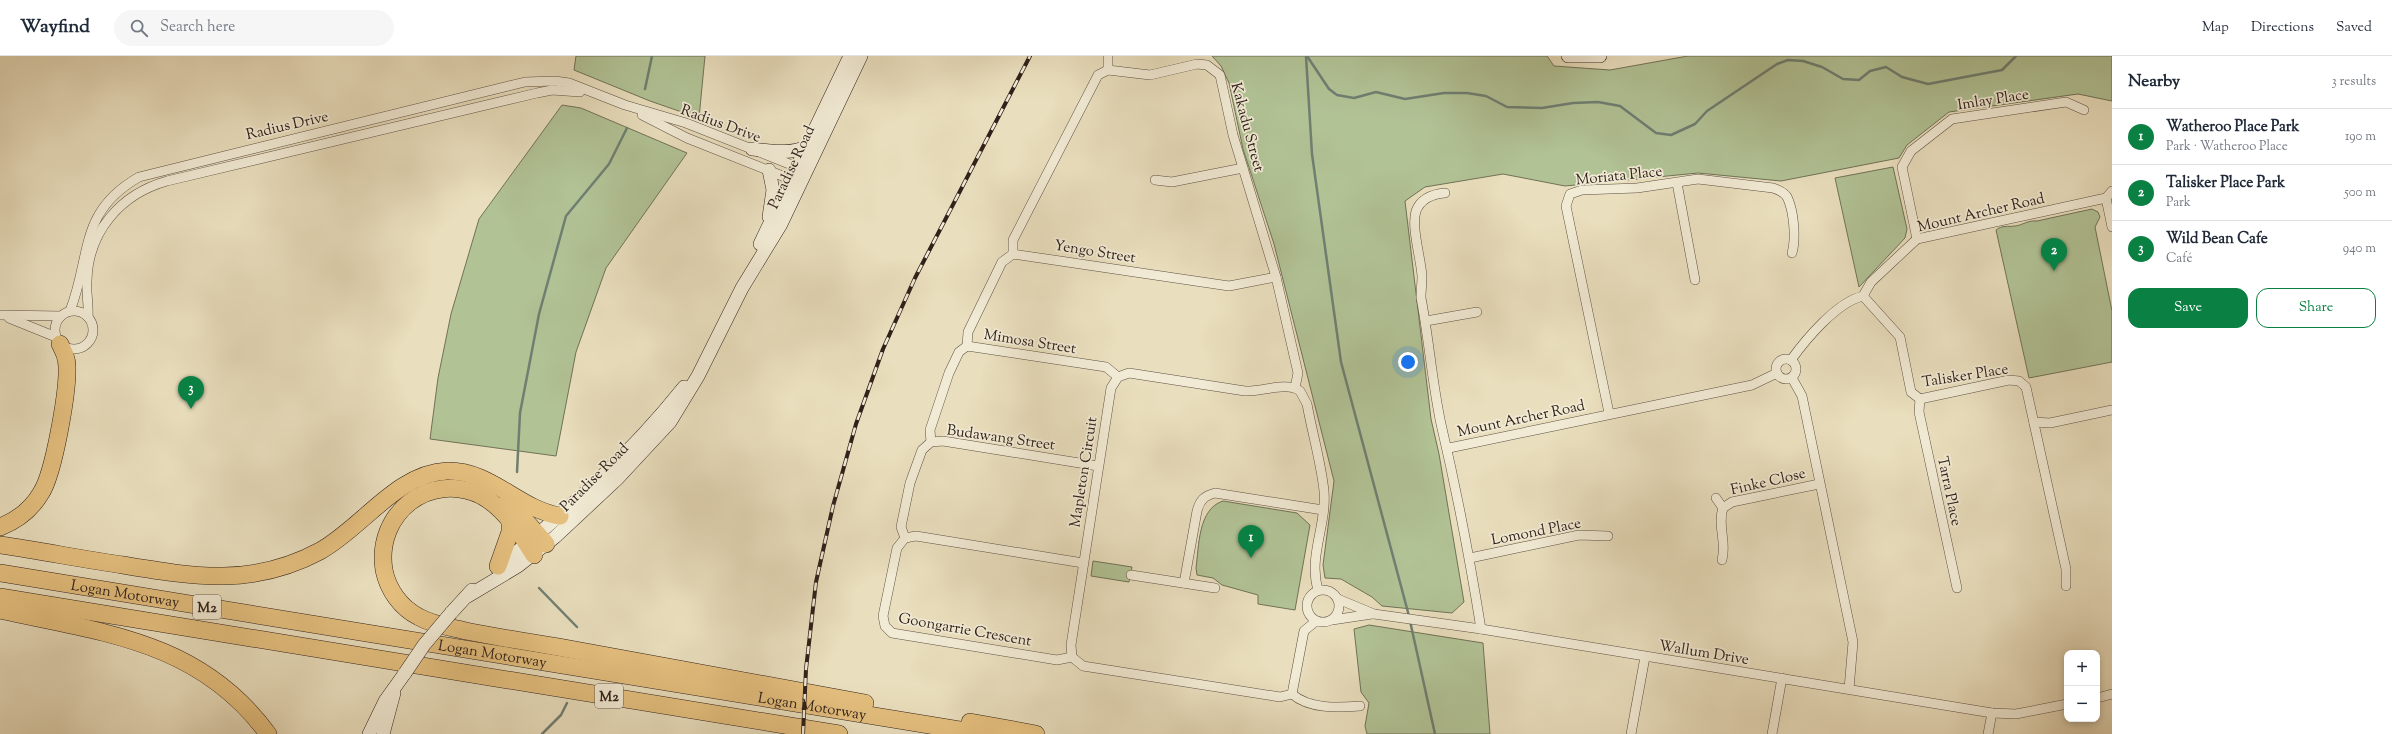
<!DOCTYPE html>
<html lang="en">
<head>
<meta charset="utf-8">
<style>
	:root { --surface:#fff; --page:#f6f6f7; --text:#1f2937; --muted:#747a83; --line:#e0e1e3; --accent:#0b8043 }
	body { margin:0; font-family:"Sorts Mill Goudy",serif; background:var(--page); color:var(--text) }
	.controls { position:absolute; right:12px; bottom:12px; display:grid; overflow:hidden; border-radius:8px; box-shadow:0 2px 6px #0003 }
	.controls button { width:36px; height:36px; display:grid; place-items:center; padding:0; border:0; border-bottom:1px solid var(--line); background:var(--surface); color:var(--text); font:20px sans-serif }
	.you { position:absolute; left:1408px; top:306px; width:14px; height:14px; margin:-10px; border:3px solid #fff; border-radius:50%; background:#1a73e8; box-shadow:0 0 0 6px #1a73e833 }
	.badge { display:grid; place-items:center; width:26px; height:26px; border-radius:50%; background:var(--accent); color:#fff; font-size:13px; font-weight:700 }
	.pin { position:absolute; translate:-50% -33px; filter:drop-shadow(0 1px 2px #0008) }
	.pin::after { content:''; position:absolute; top:21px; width:14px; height:12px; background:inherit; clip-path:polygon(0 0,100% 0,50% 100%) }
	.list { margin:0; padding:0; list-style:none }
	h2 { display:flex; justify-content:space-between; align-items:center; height:52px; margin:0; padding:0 16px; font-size:17px }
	h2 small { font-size:13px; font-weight:400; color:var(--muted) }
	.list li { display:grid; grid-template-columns:26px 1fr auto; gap:12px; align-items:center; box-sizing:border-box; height:56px; padding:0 16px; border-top:1px solid var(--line) }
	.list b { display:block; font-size:15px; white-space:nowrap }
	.list p { margin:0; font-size:13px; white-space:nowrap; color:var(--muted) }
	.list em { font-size:13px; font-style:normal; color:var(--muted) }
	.actions { display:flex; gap:8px; padding:12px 16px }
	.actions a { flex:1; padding:9px 0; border:1px solid var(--accent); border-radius:12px; text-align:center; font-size:14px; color:var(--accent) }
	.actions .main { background:var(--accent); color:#fff }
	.icon { flex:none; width:22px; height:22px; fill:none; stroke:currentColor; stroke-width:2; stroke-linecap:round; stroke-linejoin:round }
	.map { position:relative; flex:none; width:2112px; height:678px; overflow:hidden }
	header { display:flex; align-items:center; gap:24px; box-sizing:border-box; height:56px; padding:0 20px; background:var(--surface); border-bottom:1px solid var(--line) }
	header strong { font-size:19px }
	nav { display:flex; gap:22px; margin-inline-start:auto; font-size:14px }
	.search { width:280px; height:36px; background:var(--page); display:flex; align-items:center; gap:10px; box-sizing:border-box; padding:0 14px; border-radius:22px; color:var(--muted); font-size:15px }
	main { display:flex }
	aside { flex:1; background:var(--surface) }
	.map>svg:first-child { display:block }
	.green { fill:#b1c295; stroke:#707258 }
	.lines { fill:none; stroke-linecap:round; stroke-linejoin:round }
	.stream { stroke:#6f7f72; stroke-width:2.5 }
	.street-casing { stroke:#5e5044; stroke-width:10 }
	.secondary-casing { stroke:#30211b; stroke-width:14 }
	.highway-casing { stroke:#30211b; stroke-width:18 }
	.street { stroke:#f1ead4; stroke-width:9 }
	.secondary { stroke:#f1ead4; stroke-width:13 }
	.highway { stroke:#e4bf7e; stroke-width:17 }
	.rail-casing { stroke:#30211b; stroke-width:4 }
	.rail { stroke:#f1ead4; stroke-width:2.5; stroke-dasharray:8; stroke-linecap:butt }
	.secondary-bridge-casing { stroke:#30211b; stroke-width:14; stroke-linecap:butt }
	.secondary-bridge { stroke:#f1ead4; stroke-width:13 }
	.labels { text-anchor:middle; stroke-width:3.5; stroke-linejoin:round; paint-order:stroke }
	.shield { fill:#f1ead4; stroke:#6a5d52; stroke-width:1 }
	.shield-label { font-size:14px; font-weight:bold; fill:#30211b }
	.street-label { font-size:15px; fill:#30211b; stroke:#f1ead4 }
</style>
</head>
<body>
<header>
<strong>Wayfind</strong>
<div class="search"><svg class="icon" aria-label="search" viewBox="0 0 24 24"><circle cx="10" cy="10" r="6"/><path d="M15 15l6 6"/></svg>Search here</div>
<nav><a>Map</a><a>Directions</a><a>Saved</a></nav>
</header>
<main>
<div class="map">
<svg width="2112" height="678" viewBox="0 0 2112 678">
	<rect width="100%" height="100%" fill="#e9debd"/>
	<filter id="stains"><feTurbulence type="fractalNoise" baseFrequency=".005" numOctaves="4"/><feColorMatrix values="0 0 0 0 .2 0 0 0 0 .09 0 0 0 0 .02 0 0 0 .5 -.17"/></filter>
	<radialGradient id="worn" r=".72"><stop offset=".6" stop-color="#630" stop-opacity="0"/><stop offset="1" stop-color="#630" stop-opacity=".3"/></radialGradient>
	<g class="green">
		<polygon points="576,0 705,0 699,62 650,45 574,14"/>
		<polygon points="1212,0 1547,0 1554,10 1610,14 1688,0 2112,0 2112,45 2078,38 1949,56 1907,89 1899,102 1781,125 1698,117 1565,130 1503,118 1425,131 1405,145 1431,363 1439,398 1464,546 1452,557 1382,550 1372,541 1341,523 1325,522 1323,509 1334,425 1274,188 1243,93 1229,27 1221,10"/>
		<polygon points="562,49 581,52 687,97 606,212 576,296 556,400 430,383 438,322 451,258 479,163"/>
		<polygon points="1893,111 1907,173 1905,182 1859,231 1835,122"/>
		<path d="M2092 153 2098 156 2100 161 2095 171 2112 255V306L2029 322 1996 174C2002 169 2008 171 2015 170 2023 169 2028 164 2037 165Z"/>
		<path d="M1223 445 1297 457 1310 469 1295 554 1258 548V539L1222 529 1213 522 1197 519 1196 512C1199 490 1198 453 1223 445Z"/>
		<polygon points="1093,505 1132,511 1129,526 1091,520"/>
		<polygon points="1369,569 1483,587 1490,678 1367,678 1365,670 1369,647 1361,636 1354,573"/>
	</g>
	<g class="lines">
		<g class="stream">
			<polyline points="1306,0 1312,98 1341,306 1409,560"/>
			<polyline points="1307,0 1329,33 1337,39 1354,42 1376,36 1405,43 1444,37 1467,37 1486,40 1507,51 1542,52 1573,47 1598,46 1620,50 1656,77 1671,79 1695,68 1707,55 1777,8 1788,4 1803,5 1822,11 1843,23 1859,24 1870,15 1886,11 1902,21 1928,28 2002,14 2016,0"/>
			<polyline points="645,33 652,0"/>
			<polyline points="517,416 520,357 539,258 566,160 609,108 627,72"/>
			<polyline points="539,532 577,571"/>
			<polyline points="1410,565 1435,678"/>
			<polyline points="542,678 561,659 567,647"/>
		</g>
		<defs>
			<g id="street">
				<polyline points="1108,0 1108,14"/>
				<polyline points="642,59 687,82 795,125"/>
				<polyline points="1155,124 1172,126 1243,112"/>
				<polyline points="1677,127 1695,224"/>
				<polyline points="2112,135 2106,142 2112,171"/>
				<path d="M1445 137C1433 138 1421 142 1416 155 1411 171 1421 203 1422 220 1422 227 1421 235 1421 242 1429 283 1432 326 1441 368 1457 436 1470 504 1481 573"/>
				<polyline points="1917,183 1902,111 1911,95 1952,63 2066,46 2084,54"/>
				<polyline points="1013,198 1013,184 1098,19 1108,14 1150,19 1197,8 1207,9 1220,19 1233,79 1276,221 1298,317 1295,332"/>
				<polyline points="1863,240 1900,281 1911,336 1920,343 2009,324 2019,325 2026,331 2066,513 2066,530"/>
				<circle cx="74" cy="274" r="19"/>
				<path d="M70 255C92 198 78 156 139 121L525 26 555 25 569 27 625 49 686 67 802 113"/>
				<polyline points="0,259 61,260"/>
				<path d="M88 261C89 249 86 237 87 225 88 175 121 138 167 125L537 37 552 34 580 36"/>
				<polyline points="9,262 56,281"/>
				<polyline points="1426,265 1477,256"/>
				<polyline points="967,290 968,276 1002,206 1013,198 1229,230 1276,221"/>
				<circle cx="1786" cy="313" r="10"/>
				<path d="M1791 304C1806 283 1837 246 1863 240L1871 226 1917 183 2106 142"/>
				<polyline points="1792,322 1802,340 1853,586 1849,633"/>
				<polyline points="1920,343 1919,356 1957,532"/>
				<path d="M1609 357 1566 150 1570 138 1582 134 1637 132 1698 123 1773 132C1779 134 1786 137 1788 143 1794 157 1796 183 1792 197"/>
				<polyline points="2034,366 2050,367 2112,354"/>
				<polyline points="931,386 930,374 949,317 959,296 967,290 1106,311 1118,321"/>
				<polyline points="1449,392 1752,329 1777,317"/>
				<path d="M1716 442 1723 452C1717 469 1727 486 1722 504"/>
				<polyline points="1723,452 1732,446 1819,428"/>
				<polyline points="905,482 901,471 910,427 922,394 931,386 943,385 1098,410"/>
				<polyline points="1470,502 1579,479 1608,480"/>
				<polyline points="1131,519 1215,532"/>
				<path d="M1184 527 1197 455C1200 444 1204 440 1215 437L1323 454"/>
				<circle cx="1323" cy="550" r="16"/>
				<polyline points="1338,543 1374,558 1481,573 1992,657 2016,658 2067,648"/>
				<polyline points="1332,564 1372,558"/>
				<path d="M1316 565 1304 575 1292 638 1280 641 1083 610 1072 601 1071 589 1111 332 1118 321 1129 317 1245 335C1263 336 1286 325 1300 335L1307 348C1312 376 1321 406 1324 435 1327 469 1308 500 1318 534"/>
				<polyline points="1072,601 1057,604 892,577 885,570 883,560 897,492 905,482 916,480 1083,507"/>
				<path d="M1292 638C1309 653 1338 652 1360 650"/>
				<polyline points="2097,642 2112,638"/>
				<polyline points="1631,678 1645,601"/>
				<polyline points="1772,678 1782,622"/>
				<polyline points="1988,678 1992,657"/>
			</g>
			<g id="secondary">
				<polyline points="1568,0 1600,0"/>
				<path d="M752 93C771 95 791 99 808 90"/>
				<polyline points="769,161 773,134 769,114"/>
				<polyline points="760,188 850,0"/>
				<path d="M497 512C565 457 629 400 684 331"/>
				<polyline points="468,540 518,510 555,481 617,423 670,366 698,320 742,232 781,168 861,0"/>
				<polyline points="451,557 472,534"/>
				<polyline points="369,678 385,645 405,617"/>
				<polyline points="383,678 394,637"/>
			</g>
			<g id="highway">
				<polyline points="511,442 508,445 546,488"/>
				<path d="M0 471C18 464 31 454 41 437 54 417 68 335 67 311 67 302 64 296 60 288"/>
				<path d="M0 489C41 495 82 503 123 509 195 521 253 531 320 495 362 472 397 417 447 415 491 414 518 453 560 460"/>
				<path d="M534 499C521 478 504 452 482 440 429 414 375 458 384 514 388 534 401 552 419 561 433 569 450 571 466 575 496 581 527 586 558 591 661 609 763 628 865 647"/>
				<polyline points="498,510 510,476 510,467"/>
				<path id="s1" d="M0 517 984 678"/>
				<polyline points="0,541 839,678"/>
				<path d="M0 554C104 577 200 585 268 678"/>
				<polyline points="970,666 1036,678"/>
			</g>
		</defs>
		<use href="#street" class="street-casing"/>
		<use href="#secondary" class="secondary-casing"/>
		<use href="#highway" class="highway-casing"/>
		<use href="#street" class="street"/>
		<use href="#secondary" class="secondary"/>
		<use href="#highway" class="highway"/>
		<defs>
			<polyline id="rail" points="803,678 806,613 816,526 833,450 856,368 883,293 915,222 1030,0"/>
		</defs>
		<use href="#rail" class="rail-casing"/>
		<use href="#rail" class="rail"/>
		<defs>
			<polyline id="secondary-bridge" points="405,617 424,589 451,557"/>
		</defs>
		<use href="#secondary-bridge" class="secondary-bridge-casing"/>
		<use href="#secondary-bridge" class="secondary-bridge"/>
	</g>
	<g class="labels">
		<g class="shield">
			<rect x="193" y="539" width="28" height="24" rx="3"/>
			<rect x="595" y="628" width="28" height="24" rx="3"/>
		</g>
		<g class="shield-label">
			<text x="207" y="556">M2</text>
			<text x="609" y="645">M2</text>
		</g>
		<g class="street-label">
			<text transform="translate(1993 43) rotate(-9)" y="5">Imlay Place</text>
			<text transform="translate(721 67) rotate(20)" y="5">Radius Drive</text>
			<text transform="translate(287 69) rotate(-13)" y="5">Radius Drive</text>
			<text transform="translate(1248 71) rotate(75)" y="5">Kakadu Street</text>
			<text transform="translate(791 111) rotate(-65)" y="5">Paradise Road</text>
			<text transform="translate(1619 119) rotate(-6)" y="5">Moriata Place</text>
			<text transform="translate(1981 156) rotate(-13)" y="5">Mount Archer Road</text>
			<text transform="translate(1095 195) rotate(9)" y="5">Yengo Street</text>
			<text transform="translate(1030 285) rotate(9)" y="5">Mimosa Street</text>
			<text transform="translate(1965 319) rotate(-9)" y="5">Talisker Place</text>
			<text transform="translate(1521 362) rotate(-12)" y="5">Mount Archer Road</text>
			<text transform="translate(1001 381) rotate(8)" y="5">Budawang Street</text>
			<text transform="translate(1083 416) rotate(-81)" y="5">Mapleton Circuit</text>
			<text transform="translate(594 421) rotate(-45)" y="5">Paradise Road</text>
			<text transform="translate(1768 425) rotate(-13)" y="5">Finke Close</text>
			<text transform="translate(1950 435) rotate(78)" y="5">Tarra Place</text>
			<text transform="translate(1536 475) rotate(-11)" y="5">Lomond Place</text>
			<text dy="5" stroke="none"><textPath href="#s1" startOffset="127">Logan Motorway</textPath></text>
			<text transform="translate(965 573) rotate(10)" y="5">Goongarrie Crescent</text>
			<text transform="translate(1704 596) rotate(9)" y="5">Wallum Drive</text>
			<text dy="5" stroke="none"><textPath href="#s1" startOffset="499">Logan Motorway</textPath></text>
			<text dy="5" stroke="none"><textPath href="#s1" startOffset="823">Logan Motorway</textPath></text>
		</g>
	</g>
	<rect width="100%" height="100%" filter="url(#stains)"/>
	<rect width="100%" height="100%" fill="url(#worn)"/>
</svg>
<div class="controls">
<button>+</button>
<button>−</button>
</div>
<div class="you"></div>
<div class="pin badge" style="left:1251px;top:502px">1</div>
<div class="pin badge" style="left:2054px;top:215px">2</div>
<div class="pin badge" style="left:191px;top:353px">3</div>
</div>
<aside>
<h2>Nearby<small>3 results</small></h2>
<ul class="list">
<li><span class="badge">1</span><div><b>Watheroo Place Park</b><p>Park · Watheroo Place</p></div><em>190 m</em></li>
<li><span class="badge">2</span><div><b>Talisker Place Park</b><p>Park</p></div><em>500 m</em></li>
<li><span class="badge">3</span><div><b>Wild Bean Cafe</b><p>Café</p></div><em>940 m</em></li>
</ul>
<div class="actions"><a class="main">Save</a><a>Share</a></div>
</aside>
</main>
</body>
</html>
